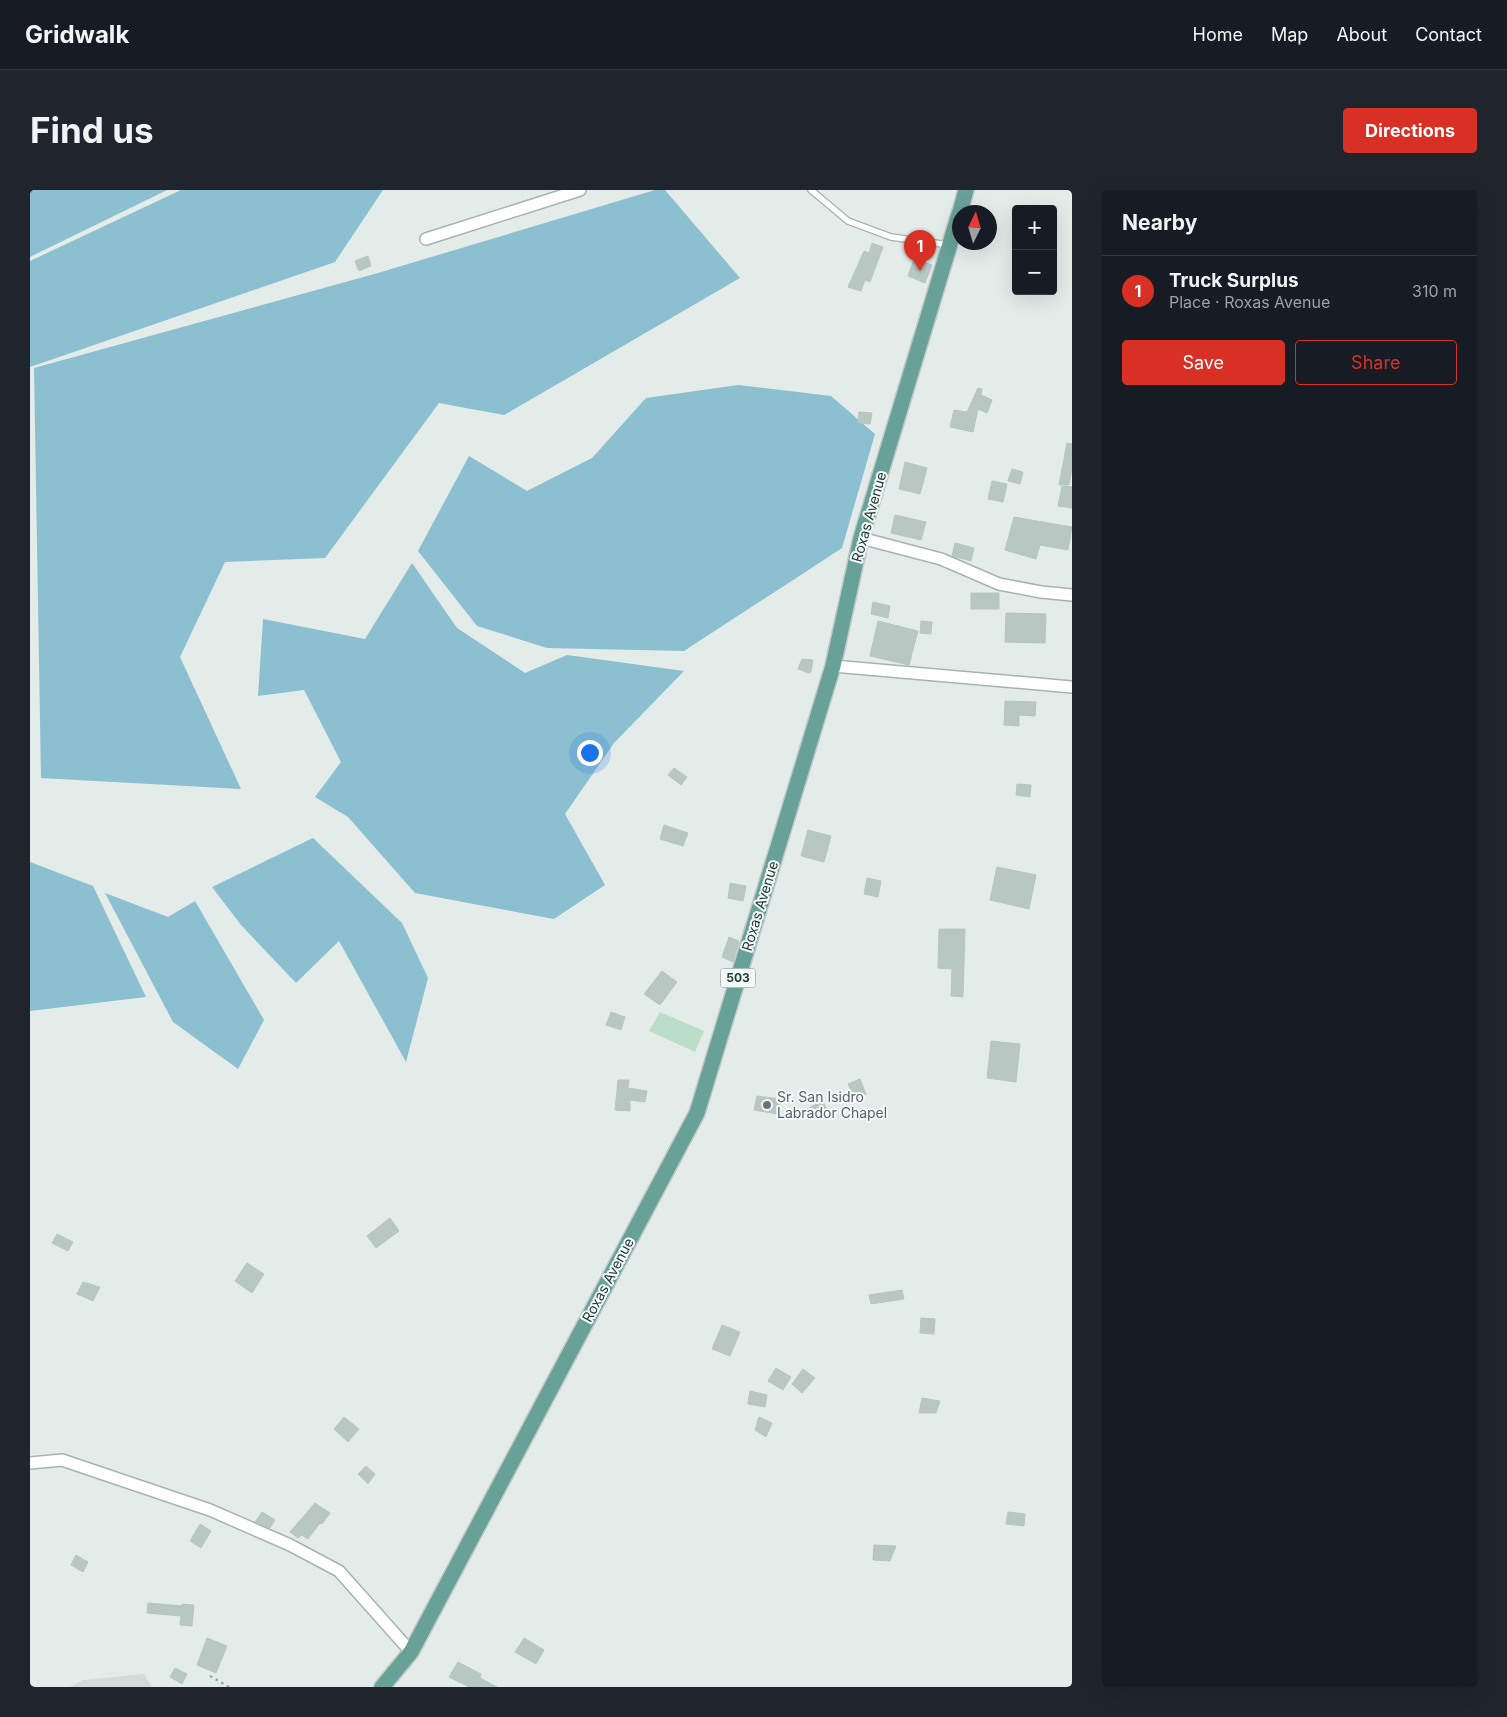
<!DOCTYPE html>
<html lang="en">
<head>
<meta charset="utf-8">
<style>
	:root { --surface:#171b24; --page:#20242c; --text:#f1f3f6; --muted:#9ea1a6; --line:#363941; --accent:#d93025 }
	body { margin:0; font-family:Inter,sans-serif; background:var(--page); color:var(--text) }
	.controls { position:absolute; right:15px; top:15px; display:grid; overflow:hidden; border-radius:5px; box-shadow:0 5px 20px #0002 }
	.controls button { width:45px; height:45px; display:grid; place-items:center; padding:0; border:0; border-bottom:1px solid var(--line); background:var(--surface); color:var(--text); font:25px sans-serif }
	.compass { position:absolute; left:922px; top:15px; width:45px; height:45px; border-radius:50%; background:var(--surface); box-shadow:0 5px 20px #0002; rotate:5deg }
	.you { position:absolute; left:559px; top:562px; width:18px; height:18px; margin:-12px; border:4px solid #fff; border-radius:50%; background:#1a73e8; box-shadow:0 0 0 8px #1a73e833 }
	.badge { display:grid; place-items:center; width:32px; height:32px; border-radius:50%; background:var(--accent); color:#fff; font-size:16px; font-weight:700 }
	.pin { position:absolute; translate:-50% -41px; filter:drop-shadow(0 1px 2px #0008) }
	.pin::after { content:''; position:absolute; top:26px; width:18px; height:15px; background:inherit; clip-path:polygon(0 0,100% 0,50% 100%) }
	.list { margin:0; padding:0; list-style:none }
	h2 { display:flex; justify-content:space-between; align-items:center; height:65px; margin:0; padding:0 20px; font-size:21px }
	h2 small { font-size:16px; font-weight:400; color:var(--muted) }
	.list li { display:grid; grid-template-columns:32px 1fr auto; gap:15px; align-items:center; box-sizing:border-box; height:70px; padding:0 20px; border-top:1px solid var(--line) }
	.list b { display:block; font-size:19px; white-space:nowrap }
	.list p { margin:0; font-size:16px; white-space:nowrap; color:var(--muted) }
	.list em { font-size:16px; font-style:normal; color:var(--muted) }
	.actions { display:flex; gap:10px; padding:15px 20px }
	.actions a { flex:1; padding:11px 0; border:1px solid var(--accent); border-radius:5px; text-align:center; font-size:18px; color:var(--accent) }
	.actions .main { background:var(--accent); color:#fff }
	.map { position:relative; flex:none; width:1042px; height:1497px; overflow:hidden; border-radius:5px }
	header { display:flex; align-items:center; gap:30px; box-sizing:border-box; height:70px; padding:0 25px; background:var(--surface); border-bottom:1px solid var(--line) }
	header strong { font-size:24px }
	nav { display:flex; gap:28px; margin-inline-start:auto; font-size:18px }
	.intro { display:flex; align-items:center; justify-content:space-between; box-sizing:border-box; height:120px; padding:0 30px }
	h1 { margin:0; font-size:35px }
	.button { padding:12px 22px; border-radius:5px; background:var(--accent); color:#fff; font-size:18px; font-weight:700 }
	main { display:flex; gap:30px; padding:0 30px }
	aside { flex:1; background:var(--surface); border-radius:5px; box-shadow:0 5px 20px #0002 }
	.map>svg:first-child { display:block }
	.built { fill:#d1dcd8 }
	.green { fill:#bcddc8 }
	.water { fill:#8cbfd0 }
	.building { fill:#b8c7c2; stroke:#b5c6c1 }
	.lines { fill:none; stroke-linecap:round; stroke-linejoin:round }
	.service-casing { stroke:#a6b4b1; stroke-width:8 }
	.minor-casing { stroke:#a6b4b1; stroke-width:14 }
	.primary-casing { stroke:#c1c9c8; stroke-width:18 }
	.path { stroke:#84afa6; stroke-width:2.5; stroke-dasharray:2.5 4; stroke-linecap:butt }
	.service { stroke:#fff; stroke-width:5.5 }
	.minor { stroke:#fff; stroke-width:11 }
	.primary { stroke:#68a198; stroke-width:15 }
	.worship-dot { fill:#6b7280; stroke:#f3f9f7; stroke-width:2 }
	.labels { text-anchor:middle; stroke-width:4; stroke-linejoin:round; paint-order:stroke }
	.shield { fill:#f3f9f7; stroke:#617572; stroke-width:1 }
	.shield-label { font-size:12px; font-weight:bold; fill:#233d39 }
	.street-label { font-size:14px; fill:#233d39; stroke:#f3f9f7 }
	.worship-label { font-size:14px; fill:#5b616d; stroke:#f3f9f7; text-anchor:start }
</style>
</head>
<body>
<header>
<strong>Gridwalk</strong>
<nav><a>Home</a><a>Map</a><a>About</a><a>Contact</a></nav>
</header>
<div class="intro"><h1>Find us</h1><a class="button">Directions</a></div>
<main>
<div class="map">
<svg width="1042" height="1497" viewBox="0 0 1042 1497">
	<rect width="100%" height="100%" fill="#e3ece9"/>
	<polygon class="built" points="114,1484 122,1497 40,1497 53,1490"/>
	<polygon class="green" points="630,822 674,841 665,862 619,841"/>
	<g class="water">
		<polygon points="0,0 137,0 0,67"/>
		<polygon points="151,0 353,0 305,72 0,177 0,71"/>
		<polygon points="625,0 635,0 710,88 474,225 409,213 295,368 195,372 150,467 211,599 11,588 4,178 348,83"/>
		<polygon points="708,195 801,206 845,244 812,358 654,461 517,458 447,436 388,361 439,266 497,301 562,268 616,208"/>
		<polygon points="382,373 427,438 495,483 537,465 654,481 584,553 535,624 575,695 524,729 385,703 318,627 285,607 311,572 274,500 228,506 233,429 335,449"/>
		<polygon points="283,648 372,733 398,788 376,872 309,751 266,793 211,735 182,697"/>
		<polygon points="0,672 63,696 116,807 0,821"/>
		<polygon points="75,703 138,727 165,711 234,830 208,879 143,832"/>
	</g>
	<g class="building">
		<polygon points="842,53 853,57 840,92 835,90 831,101 818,97 834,61 839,63"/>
		<polygon points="338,66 341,76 329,81 325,71"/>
		<polygon points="884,69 902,75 895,93 878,86"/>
		<polygon points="948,198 952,199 951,205 962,210 957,223 948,219 943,242 920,237 924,220 937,222"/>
		<polygon points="829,222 842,223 840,234 828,233"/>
		<polygon points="1037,253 1042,254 1042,277 1039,295 1029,295"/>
		<polygon points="875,272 897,278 890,304 869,299"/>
		<polygon points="982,279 993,282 990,294 978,291"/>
		<polygon points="962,291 977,294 973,312 958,309"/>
		<polygon points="1032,296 1042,297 1042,318 1028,316"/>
		<polygon points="865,325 896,332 891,350 861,343"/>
		<polygon points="984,327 1042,337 1038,360 1010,355 1006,369 975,360"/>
		<polygon points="925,353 944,358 941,371 922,366"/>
		<rect x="941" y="403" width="28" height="16"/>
		<polygon points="843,412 860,416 858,428 841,424"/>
		<polygon points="976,423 1016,424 1015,453 975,452"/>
		<polygon points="848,431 888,441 879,475 840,466"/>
		<polygon points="891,431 902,432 901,444 890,443"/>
		<polygon points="772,469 783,470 781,482 779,483 768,479"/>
		<polygon points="975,511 1006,512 1005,526 989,525 989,536 974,535"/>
		<polygon points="644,578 657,587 651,595 638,585"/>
		<polygon points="987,594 1001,595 1000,607 986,605"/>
		<polygon points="634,635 658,643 653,656 630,649"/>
		<polygon points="778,640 801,646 794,672 771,666"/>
		<polygon points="967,677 1006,685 999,719 960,710"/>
		<polygon points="837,688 851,691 848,707 834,704"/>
		<polygon points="700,693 716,696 713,711 698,708"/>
		<polygon points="909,739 935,739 933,807 921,806 922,779 908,778"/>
		<polygon points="699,747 709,751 703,772 692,767"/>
		<polygon points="632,781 647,792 630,815 614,804"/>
		<polygon points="581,822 595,827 591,840 576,835"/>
		<polygon points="961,851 990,854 986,892 957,888"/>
		<polygon points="830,889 836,904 825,909 818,894"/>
		<polygon points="588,890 599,890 598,898 617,901 615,912 600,910 600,921 585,920"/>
		<polygon points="727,906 750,909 748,924 724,920"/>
		<polygon points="792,911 797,919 779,930 772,922"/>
		<polygon points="360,1028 369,1041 346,1058 337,1046"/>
		<polygon points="27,1044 43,1052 38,1061 22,1053"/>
		<polygon points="217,1073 234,1084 222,1103 205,1091"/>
		<polygon points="53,1092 70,1097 63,1111 47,1104"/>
		<polygon points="872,1100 874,1109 841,1114 839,1105"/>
		<polygon points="891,1128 905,1129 904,1144 890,1143"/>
		<polygon points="692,1135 710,1142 700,1166 682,1159"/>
		<polygon points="746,1178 761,1187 753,1200 738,1191"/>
		<polygon points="773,1179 785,1188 772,1203 762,1194"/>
		<polygon points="720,1201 737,1205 735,1217 718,1214"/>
		<polygon points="892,1208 910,1211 906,1223 889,1223"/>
		<polygon points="314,1227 329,1239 318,1252 304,1239"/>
		<polygon points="729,1227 742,1233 736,1247 725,1240"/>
		<polygon points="336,1276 345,1284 338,1294 328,1284"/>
		<polygon points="285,1313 300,1323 292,1334 290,1333 278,1349 272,1345 268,1348 260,1342"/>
		<polygon points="232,1322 245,1330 240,1338 225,1332"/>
		<polygon points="978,1322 995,1324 994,1336 976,1334"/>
		<polygon points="170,1334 181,1341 171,1358 160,1351"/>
		<polygon points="844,1355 866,1356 860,1371 843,1370"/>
		<polygon points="46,1365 58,1372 53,1382 41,1375"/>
		<polygon points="118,1413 152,1416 152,1414 164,1415 162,1436 150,1435 151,1426 117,1423"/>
		<polygon points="177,1448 197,1456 186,1483 167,1475"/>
		<polygon points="494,1448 514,1460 506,1474 485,1462"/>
		<polygon points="428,1472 451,1484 450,1488 467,1497 439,1497 419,1487"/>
		<polygon points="145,1478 157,1484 152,1494 140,1487"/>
	</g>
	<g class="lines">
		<defs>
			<polyline id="service" points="781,0 818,31 861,47 919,55"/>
			<g id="minor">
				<polyline points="396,49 550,0"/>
				<polyline points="831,348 911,369 969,394 1011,402 1042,405"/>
				<polyline points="803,476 1042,497"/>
				<polyline points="0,1273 32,1270 180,1320 260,1355 309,1381 381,1462"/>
			</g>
			<g id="primary">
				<polyline points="930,22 936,0"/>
				<polyline points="352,1497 381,1462 667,923 803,476 831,348 929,24"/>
			</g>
		</defs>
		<use href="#service" class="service-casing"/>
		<use href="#minor" class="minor-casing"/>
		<use href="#primary" class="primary-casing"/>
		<polyline class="path" points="180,1486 199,1497"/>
		<use href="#service" class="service"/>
		<use href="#minor" class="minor"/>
		<use href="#primary" class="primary"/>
	</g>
	<circle class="worship-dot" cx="737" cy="915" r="5"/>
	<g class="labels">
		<rect class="shield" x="690.5" y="778.5" width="35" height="19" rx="4"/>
		<g class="shield-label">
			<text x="708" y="792">503</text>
		</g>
		<g class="street-label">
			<text transform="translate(839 327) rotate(-74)" y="5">Roxas Avenue</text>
			<text transform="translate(730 716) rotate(-73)" y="5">Roxas Avenue</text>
			<text transform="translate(578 1090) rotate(-62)" y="5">Roxas Avenue</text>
		</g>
		<g class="worship-label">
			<text x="747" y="912">Sr. San Isidro<tspan x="747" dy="16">Labrador Chapel</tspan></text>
		</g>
	</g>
</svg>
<div class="controls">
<button>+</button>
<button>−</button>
</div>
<svg class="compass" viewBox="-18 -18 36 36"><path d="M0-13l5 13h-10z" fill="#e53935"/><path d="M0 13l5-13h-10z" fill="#9ea1a6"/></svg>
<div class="you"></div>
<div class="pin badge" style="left:890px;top:81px">1</div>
</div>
<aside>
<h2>Nearby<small></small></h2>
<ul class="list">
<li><span class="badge">1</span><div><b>Truck Surplus</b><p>Place · Roxas Avenue</p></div><em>310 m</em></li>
</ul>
<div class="actions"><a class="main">Save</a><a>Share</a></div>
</aside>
</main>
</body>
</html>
